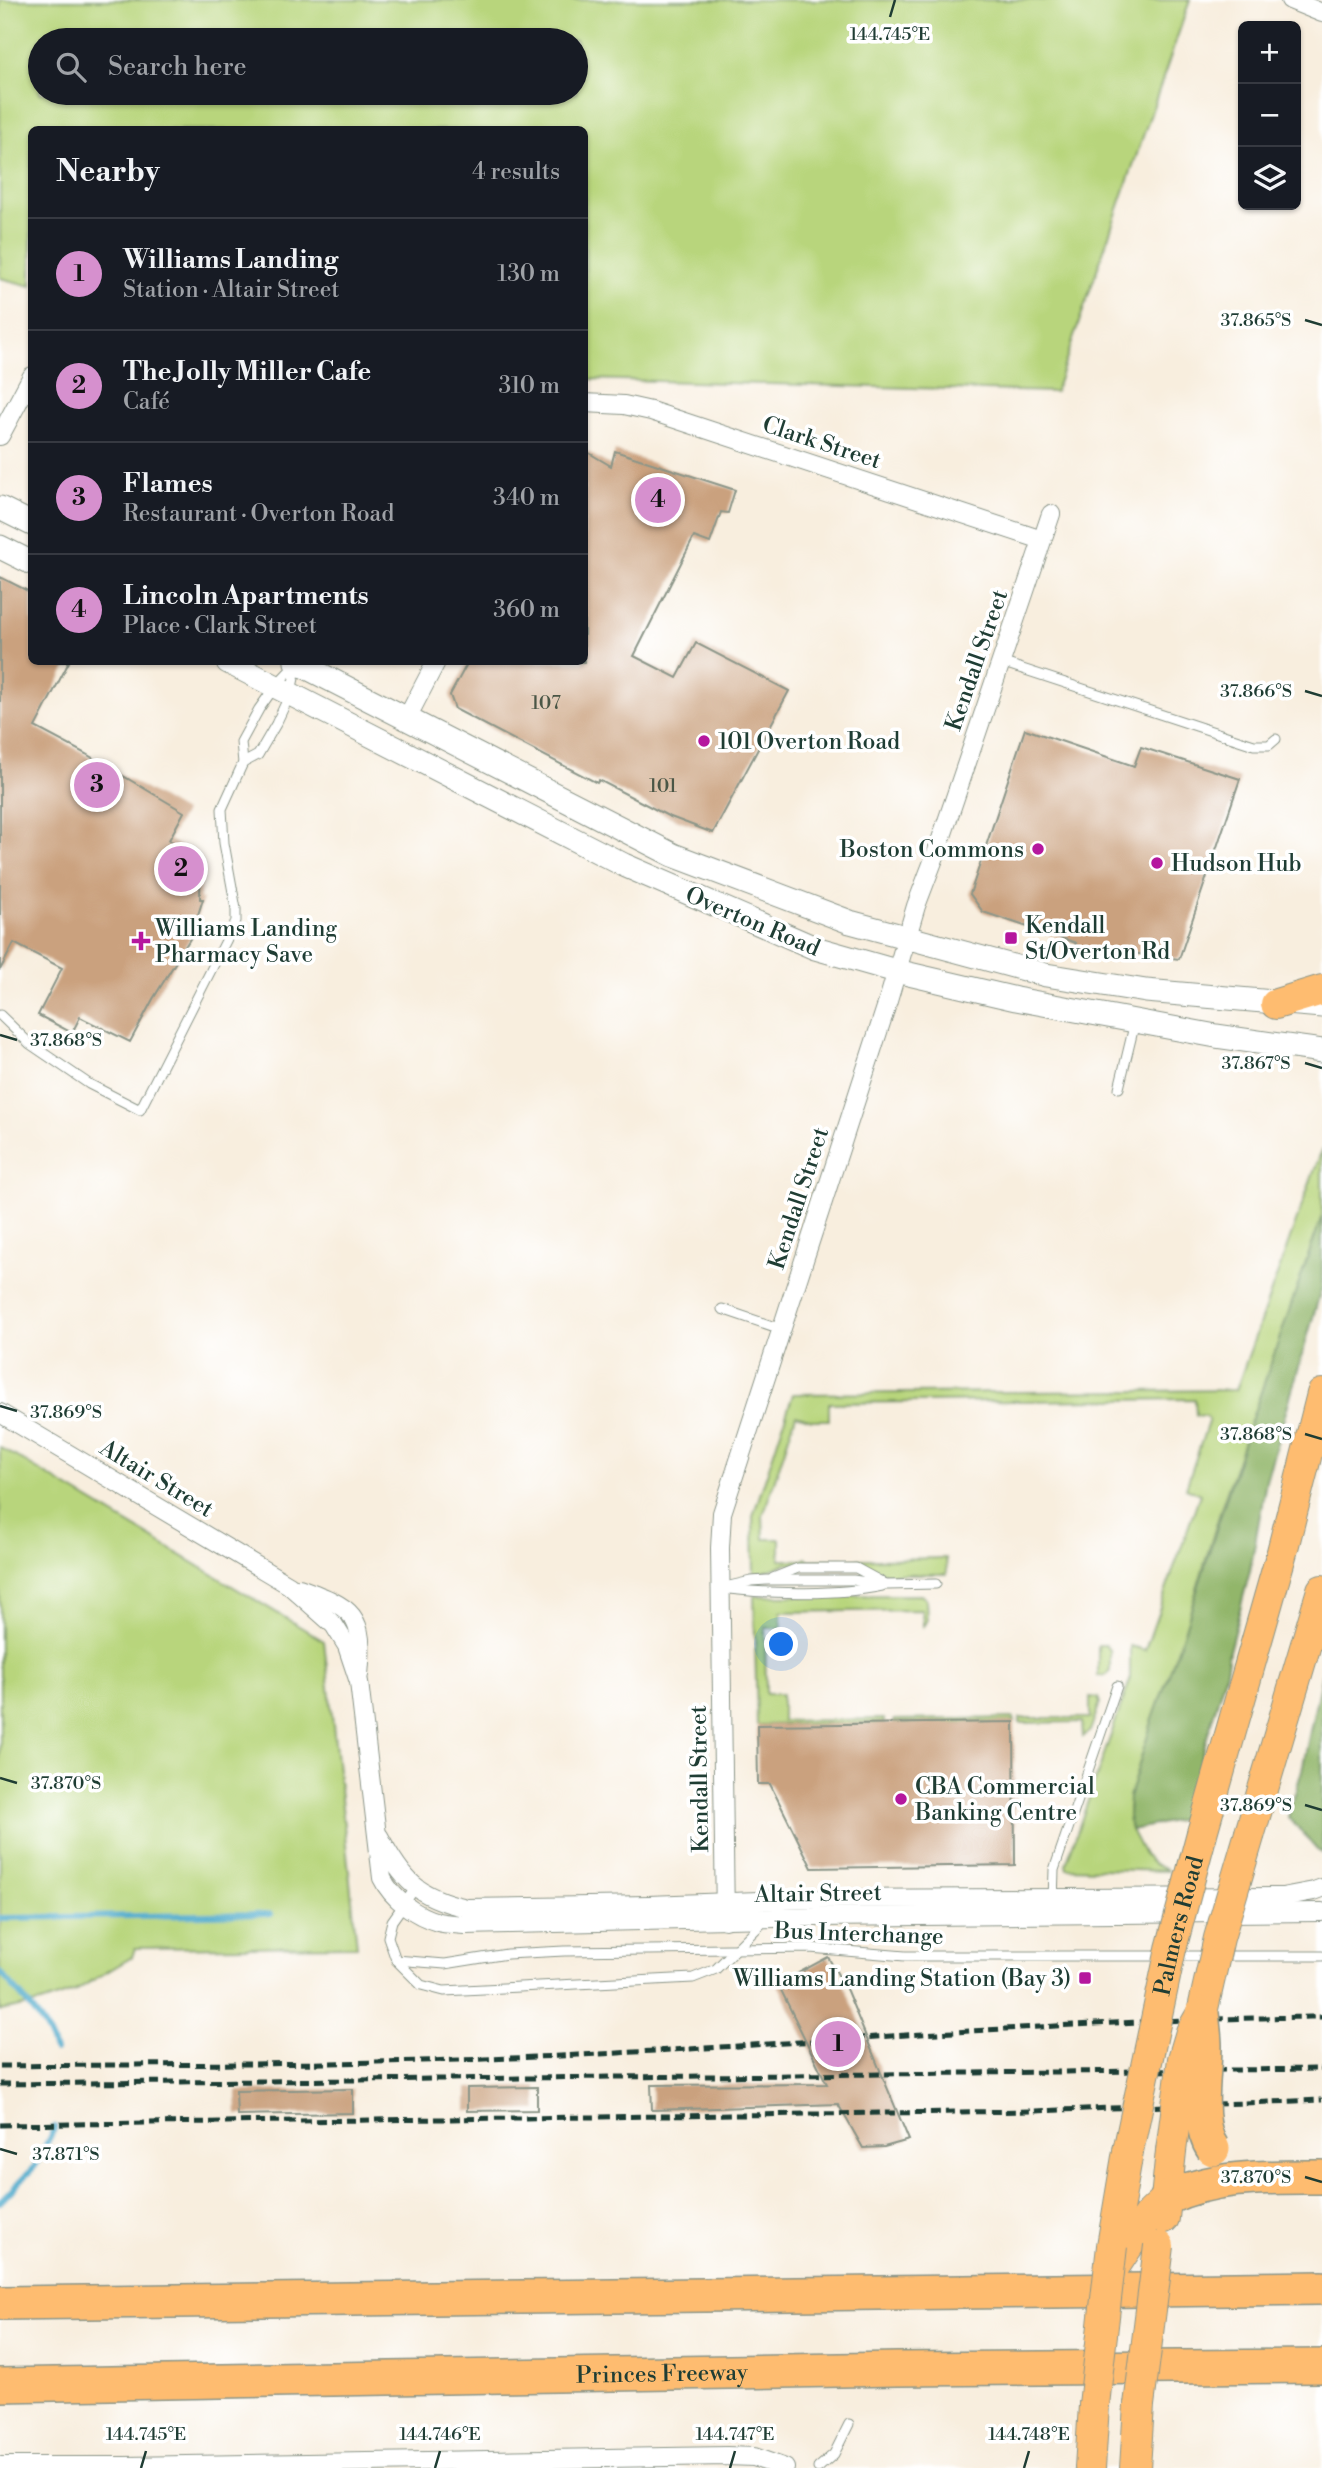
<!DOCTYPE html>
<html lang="en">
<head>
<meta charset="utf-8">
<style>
	:root { --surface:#171b24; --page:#20242c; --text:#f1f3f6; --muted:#9ea1a6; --line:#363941; --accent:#d690ce }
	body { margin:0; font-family:"Libre Bodoni",serif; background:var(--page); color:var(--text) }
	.controls { position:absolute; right:21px; top:21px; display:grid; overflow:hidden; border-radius:10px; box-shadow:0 2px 5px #0004 }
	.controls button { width:63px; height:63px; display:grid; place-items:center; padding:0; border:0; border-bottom:2px solid var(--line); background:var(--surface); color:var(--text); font:35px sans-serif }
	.you { position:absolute; left:782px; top:1645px; width:24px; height:24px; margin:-18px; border:5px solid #fff; border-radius:50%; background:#1a73e8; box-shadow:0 0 0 10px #1a73e833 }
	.badge { display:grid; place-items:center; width:46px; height:46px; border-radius:50%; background:var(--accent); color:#111; font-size:23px; font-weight:700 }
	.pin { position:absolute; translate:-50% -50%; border:4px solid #fff; box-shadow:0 2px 7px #0006 }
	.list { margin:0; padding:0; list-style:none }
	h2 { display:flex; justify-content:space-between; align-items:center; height:91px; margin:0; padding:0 28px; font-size:30px }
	h2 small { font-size:23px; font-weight:400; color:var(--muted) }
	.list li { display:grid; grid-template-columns:46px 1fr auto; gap:21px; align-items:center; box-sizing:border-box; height:112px; padding:0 28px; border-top:2px solid var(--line) }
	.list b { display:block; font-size:26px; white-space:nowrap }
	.list p { margin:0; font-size:23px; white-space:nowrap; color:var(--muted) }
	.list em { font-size:23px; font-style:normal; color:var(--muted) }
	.icon { flex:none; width:38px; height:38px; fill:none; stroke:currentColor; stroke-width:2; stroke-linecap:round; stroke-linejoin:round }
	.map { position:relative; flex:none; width:1322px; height:2468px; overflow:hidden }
	.search { position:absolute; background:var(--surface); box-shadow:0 2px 5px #0004; left:28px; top:28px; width:560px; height:77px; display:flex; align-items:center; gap:18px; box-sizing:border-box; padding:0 24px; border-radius:38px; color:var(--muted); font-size:26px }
	.panel { position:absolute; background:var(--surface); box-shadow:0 2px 5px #0004; left:28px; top:126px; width:560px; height:539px; border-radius:10px }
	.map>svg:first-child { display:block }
	.green { fill:#b8d57b; stroke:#6c8958; stroke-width:2; fill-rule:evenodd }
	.forest { fill:#92b66b; stroke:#587a50; stroke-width:2 }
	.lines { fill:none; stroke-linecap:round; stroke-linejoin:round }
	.stream { stroke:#4daacb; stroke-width:6 }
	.building { fill:#caa17e }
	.service-casing { stroke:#8c9689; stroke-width:11 }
	.minor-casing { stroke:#8c9689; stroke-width:20 }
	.tertiary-casing { stroke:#8c9689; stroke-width:25 }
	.trunk-casing { stroke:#8c9689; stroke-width:32 }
	.motorway-casing { stroke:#8c9689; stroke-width:36 }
	.service { stroke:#fff; stroke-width:9 }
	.minor { stroke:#fff; stroke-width:18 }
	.tertiary { stroke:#fff; stroke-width:23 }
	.trunk { stroke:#febc70; stroke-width:30 }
	.motorway { stroke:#febc70; stroke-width:33 }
	.rail { stroke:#1f3d34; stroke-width:5; stroke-dasharray:10 5; stroke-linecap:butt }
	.trunk-bridge-casing { stroke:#8c9689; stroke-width:32; stroke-linecap:butt }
	.motorway-bridge-casing { stroke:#8c9689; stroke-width:36; stroke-linecap:butt }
	.trunk-bridge { stroke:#febc70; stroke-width:30 }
	.motorway-bridge { stroke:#febc70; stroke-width:33 }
	.ticks { fill:none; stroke:#1f3d34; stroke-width:2.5 }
	.poi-dot { fill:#b5179e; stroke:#fff; stroke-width:2.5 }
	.labels { text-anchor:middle; stroke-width:7; stroke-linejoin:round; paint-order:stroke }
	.number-label { font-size:19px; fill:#4a5646 }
	.street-label { font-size:23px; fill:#1f3d34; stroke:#fff }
	.poi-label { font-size:23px; fill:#1f3d34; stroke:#fff; text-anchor:start }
	.ticks-label { font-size:18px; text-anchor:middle; fill:#1f3d34; stroke:#fff; stroke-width:7; stroke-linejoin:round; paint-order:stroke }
</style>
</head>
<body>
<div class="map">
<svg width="1322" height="2468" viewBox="0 0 1322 2468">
	<rect width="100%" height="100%" fill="#fff"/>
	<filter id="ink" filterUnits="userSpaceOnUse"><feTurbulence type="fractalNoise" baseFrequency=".0143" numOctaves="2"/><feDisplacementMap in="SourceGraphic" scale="14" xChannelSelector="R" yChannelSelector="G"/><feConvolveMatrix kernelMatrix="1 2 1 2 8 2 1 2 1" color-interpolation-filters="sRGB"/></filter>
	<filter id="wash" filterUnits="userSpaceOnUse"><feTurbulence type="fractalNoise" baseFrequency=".00686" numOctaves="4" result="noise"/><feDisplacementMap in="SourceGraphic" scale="28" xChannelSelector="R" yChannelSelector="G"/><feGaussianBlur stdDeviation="1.57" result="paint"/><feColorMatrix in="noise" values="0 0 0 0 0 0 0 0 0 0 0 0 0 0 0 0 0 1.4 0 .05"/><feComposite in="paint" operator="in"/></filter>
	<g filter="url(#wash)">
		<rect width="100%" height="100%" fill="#f8eede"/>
		<g class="green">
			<path d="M0 0H1190L1055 392 585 379 584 130H32L31 286 0 278ZM40 40H576V93H40Z"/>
			<polygon points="1322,1149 1322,1216 1223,1502 1185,1629 1151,1725 1128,1808 1131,1830 1144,1855 1152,1863 1168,1871 1067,1868 1066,1864 1130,1680 1130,1646 1145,1650 1200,1494 1186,1488 1209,1419 1205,1416 1196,1415 1195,1399 829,1403 829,1420 812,1420 796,1415 763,1516 764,1539 780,1539 780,1560 803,1560 806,1558 808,1560 946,1558 947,1574 888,1574 856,1563 787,1564 754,1575 753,1516 793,1394 1236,1390"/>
			<polygon points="0,1447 324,1641 357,1946 135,1948 132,1957 73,1992 41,2003 0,2011"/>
			<polygon points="921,1595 926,1599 927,1620 924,1625 923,1626 922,1610 781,1612 781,1628 765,1628 766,1694 782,1694 782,1721 884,1719 884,1723 757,1725 754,1596"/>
			<polygon points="1098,1645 1105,1645 1110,1651 1110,1671 1106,1675 1098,1676"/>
			<polygon points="1090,1697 1098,1698 1100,1703 1090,1731 1083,1737 1082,1722 1020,1723 1020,1718 1090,1718"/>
			<polygon points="1013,1718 1014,1722 894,1723 894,1720"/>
		</g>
		<g class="forest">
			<polygon points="1322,1216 1322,1286 1266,1481 1250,1571 1229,1651 1226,1672 1183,1819 1131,1830 1128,1817 1129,1797 1151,1725 1185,1629 1244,1441"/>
			<polygon points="1322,1674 1322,1853 1317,1850 1288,1817 1302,1770"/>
		</g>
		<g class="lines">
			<g class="stream">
				<polyline points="0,1918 270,1914"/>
				<path d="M0 1972C20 1995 47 2021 55 2051"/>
				<polyline points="0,2202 35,2166 55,2127"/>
			</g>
		</g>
		<g id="blocks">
			<g class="building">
				<polygon points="584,450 611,466 615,451 735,490 728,513 721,512 710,543 694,537 634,656 677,678 696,643 789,691 713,833 668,816 599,780 597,783 455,709 450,695 468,662 584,662"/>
				<polygon points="0,577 32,593 32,662 69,662 35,727 86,754 184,812 169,840 201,858 200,899 203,899 191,937 153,999 130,1042 80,1017 72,1033 38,1015 62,968 14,943 0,970"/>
				<polygon points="1025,729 1134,766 1141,747 1240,779 1179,959 1075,946 1076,943 983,912 970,894"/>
				<polygon points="1014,1722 1015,1865 812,1868 770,1784 758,1784 757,1725"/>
				<polygon points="828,1957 847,1991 909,2140 884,2147 863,2148 838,2104 652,2110 651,2085 827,2084 778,1984"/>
				<polygon points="537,2087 537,2110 467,2111 467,2088"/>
				<polygon points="353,2089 353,2113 237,2115 236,2091"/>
			</g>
		</g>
	</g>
	<g filter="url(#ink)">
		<use href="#blocks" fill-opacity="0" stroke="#8c9689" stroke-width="2"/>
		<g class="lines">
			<defs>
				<g id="service">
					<polyline points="1001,662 1254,745 1269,745 1276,739"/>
					<polyline points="243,763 258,755 276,724 291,692 297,664"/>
					<polyline points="0,1015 30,1044 89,1084 140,1110 236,921 236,909 224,843 222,809 243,763 241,742 259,709 276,685 296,664"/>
					<polyline points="1119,1088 1135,1022"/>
					<polyline points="722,1309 781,1329"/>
					<polyline points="773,1578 798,1568 856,1568 880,1581"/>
					<polyline points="721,1588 751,1581 767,1580 853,1580 887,1585 936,1584"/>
					<path d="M729 1589C772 1594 840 1595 882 1586"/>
					<polyline points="416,1887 392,1921 388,1937 396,1960 421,1985 444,1991 693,1978 716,1969 765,1920"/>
					<polyline points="1053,1901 1054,1870 1117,1686"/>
					<polyline points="396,1960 445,1964 507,1954 564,1951 810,1948 905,1956 1322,1956"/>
					<polyline points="818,2468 834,2454 849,2424"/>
				</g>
				<g id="minor">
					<polyline points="1290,0 1322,13"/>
					<polyline points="584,403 624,405 651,411 1042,540"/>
					<polyline points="0,436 32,376"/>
					<polyline points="407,718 436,662"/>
					<path d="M0 1413 289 1585 334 1625 347 1646 359 1682 382 1878C392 1899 416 1916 438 1922 446 1924 456 1924 465 1925L817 1917 1322 1912"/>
					<path d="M299 1588C354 1608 365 1614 359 1675"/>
					<path d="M379 1836C403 1881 417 1897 467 1908L648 1905 811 1899 1282 1897 1314 1891 1322 1888"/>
					<polyline points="725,1920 720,1548 722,1513 888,1001 916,906 937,851 1051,514"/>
					<polyline points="0,2466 124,2466 727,2456 754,2457 785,2468"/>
				</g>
				<g id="tertiary">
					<polyline points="0,508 32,524"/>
					<polyline points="0,547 32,563"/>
					<polyline points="228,662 624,865 815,948 896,971 1016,999 1216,1036 1322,1051"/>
					<polyline points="296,662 673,855 850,922 1046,975 1146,991 1322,1006"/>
				</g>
				<g id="trunk">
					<polyline points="1276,1004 1322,990"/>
					<polyline points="1202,1833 1282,1552 1322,1394"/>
					<polyline points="1250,1833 1322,1590"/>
					<polyline points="1164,2218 1171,2151"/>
					<polyline points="1112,2246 1128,2151"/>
					<polyline points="1109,2275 1148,2216 1167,2198"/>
					<polyline points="1090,2468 1094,2405"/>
					<polyline points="1135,2468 1139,2405"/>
				</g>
				<g id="motorway">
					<path d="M1167 2198C1215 2175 1269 2177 1322 2177"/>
					<polyline points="0,2303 1322,2288"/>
					<path id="s1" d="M0 2385 898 2369 1322 2366"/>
				</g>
			</defs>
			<use href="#service" class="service-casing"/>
			<use href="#minor" class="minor-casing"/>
			<use href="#tertiary" class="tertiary-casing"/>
			<use href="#trunk" class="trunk-casing"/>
			<use href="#motorway" class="motorway-casing"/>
			<use href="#service" class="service"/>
			<use href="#minor" class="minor"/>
			<use href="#tertiary" class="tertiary"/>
			<use href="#trunk" class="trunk"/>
			<use href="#motorway" class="motorway"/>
			<g class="rail">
				<path d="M0 2066C193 2064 386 2065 578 2055 826 2043 1074 2019 1322 2017"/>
				<polyline points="0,2084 1322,2069"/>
				<polyline points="0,2125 1034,2111 1322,2100"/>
			</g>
			<defs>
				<g id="trunk-bridge">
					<path id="s2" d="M1128 2151 1171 1949 1202 1833"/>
					<polyline points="1171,2151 1183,2059 1191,2032 1202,2013 1219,1938 1250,1833"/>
					<polyline points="1094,2405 1112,2246"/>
					<polyline points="1139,2405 1159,2246"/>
				</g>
				<path id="motorway-bridge" d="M1202 2013C1203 2024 1205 2035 1205 2046 1205 2077 1195 2123 1213 2149"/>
			</defs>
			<use href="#trunk-bridge" class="trunk-bridge-casing"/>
			<use href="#motorway-bridge" class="motorway-bridge-casing"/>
			<use href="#trunk-bridge" class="trunk-bridge"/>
			<use href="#motorway-bridge" class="motorway-bridge"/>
		</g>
	</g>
	<path class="ticks" d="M890 17 895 0M1305 320 1322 325M1305 691 1322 696M0 1035 17 1040M1305 1063 1322 1068M0 1406 17 1411M1305 1434 1322 1439M0 1778 17 1783M1305 1805 1322 1810M0 2149 17 2154M1305 2177 1322 2182M141 2468 146 2451M435 2468 440 2451M730 2468 735 2451M1024 2468 1029 2451"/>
	<g class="poi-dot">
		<circle cx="704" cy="741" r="7"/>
		<circle cx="1038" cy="849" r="7"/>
		<circle cx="1157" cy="863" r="7"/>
		<rect x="1004" y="931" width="14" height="14" rx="3.5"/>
		<path d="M137.5 930.5h7v7h7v7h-7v7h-7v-7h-7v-7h7z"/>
		<circle cx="901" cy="1799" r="7"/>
		<rect x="1078" y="1971" width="14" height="14" rx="3.5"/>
	</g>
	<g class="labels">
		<g class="number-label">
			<text x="546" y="709">107</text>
			<text x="663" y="792">101</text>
		</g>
		<g class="street-label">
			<text transform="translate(822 442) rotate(18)" y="8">Clark Street</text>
			<text transform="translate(976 660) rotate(-71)" y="8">Kendall Street</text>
			<text transform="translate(753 921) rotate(23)" y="8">Overton Road</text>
			<text transform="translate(798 1198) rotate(-72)" y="8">Kendall Street</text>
			<text transform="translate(157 1478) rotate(31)" y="8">Altair Street</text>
			<text transform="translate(699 1779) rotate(-91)" y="8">Kendall Street</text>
			<text transform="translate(818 1893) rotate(-1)" y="8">Altair Street</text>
			<text dy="8" stroke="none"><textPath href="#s2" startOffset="231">Palmers Road</textPath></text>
			<text transform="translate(859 1933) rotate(2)" y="8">Bus Interchange</text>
			<text dy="8" stroke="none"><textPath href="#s1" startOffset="662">Princes Freeway</textPath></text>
		</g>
		<g class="poi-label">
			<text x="718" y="749">101 Overton Road</text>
			<text x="1024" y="857" text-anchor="end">Boston Commons</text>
			<text x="1171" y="871">Hudson Hub</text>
			<text x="1025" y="933">Kendall<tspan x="1025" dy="26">St/Overton Rd</tspan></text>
			<text x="155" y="936">Williams Landing<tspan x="155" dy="26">Pharmacy Save</tspan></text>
			<text x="915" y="1794">CBA Commercial<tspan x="915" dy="26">Banking Centre</tspan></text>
			<text x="1071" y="1986" text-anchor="end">Williams Landing Station (Bay 3)</text>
		</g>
	</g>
	<g class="ticks-label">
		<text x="890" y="40">144.745°E</text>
		<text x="1256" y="326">37.865°S</text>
		<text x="1256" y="697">37.866°S</text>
		<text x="66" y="1046">37.868°S</text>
		<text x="1256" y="1069">37.867°S</text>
		<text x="66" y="1418">37.869°S</text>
		<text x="1256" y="1440">37.868°S</text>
		<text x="66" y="1789">37.870°S</text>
		<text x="1256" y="1811">37.869°S</text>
		<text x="66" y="2160">37.871°S</text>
		<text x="1256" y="2183">37.870°S</text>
		<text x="146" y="2440">144.745°E</text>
		<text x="440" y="2440">144.746°E</text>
		<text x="735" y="2440">144.747°E</text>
		<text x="1029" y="2440">144.748°E</text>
	</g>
</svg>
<div class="controls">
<button>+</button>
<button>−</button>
<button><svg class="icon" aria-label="layers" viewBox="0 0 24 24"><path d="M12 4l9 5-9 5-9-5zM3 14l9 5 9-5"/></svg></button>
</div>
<div class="you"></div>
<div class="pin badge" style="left:838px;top:2044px">1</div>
<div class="pin badge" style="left:181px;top:869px">2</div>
<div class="pin badge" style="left:97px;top:785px">3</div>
<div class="pin badge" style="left:658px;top:500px">4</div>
<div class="search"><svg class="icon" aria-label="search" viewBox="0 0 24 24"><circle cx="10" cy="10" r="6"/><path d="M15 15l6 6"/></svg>Search here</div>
<section class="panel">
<h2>Nearby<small>4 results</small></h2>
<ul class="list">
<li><span class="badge">1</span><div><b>Williams Landing</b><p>Station · Altair Street</p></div><em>130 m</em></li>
<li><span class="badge">2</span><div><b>The Jolly Miller Cafe</b><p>Café</p></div><em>310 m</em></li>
<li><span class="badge">3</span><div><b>Flames</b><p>Restaurant · Overton Road</p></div><em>340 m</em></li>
<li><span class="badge">4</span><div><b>Lincoln Apartments</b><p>Place · Clark Street</p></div><em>360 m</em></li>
</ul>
</section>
</div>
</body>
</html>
